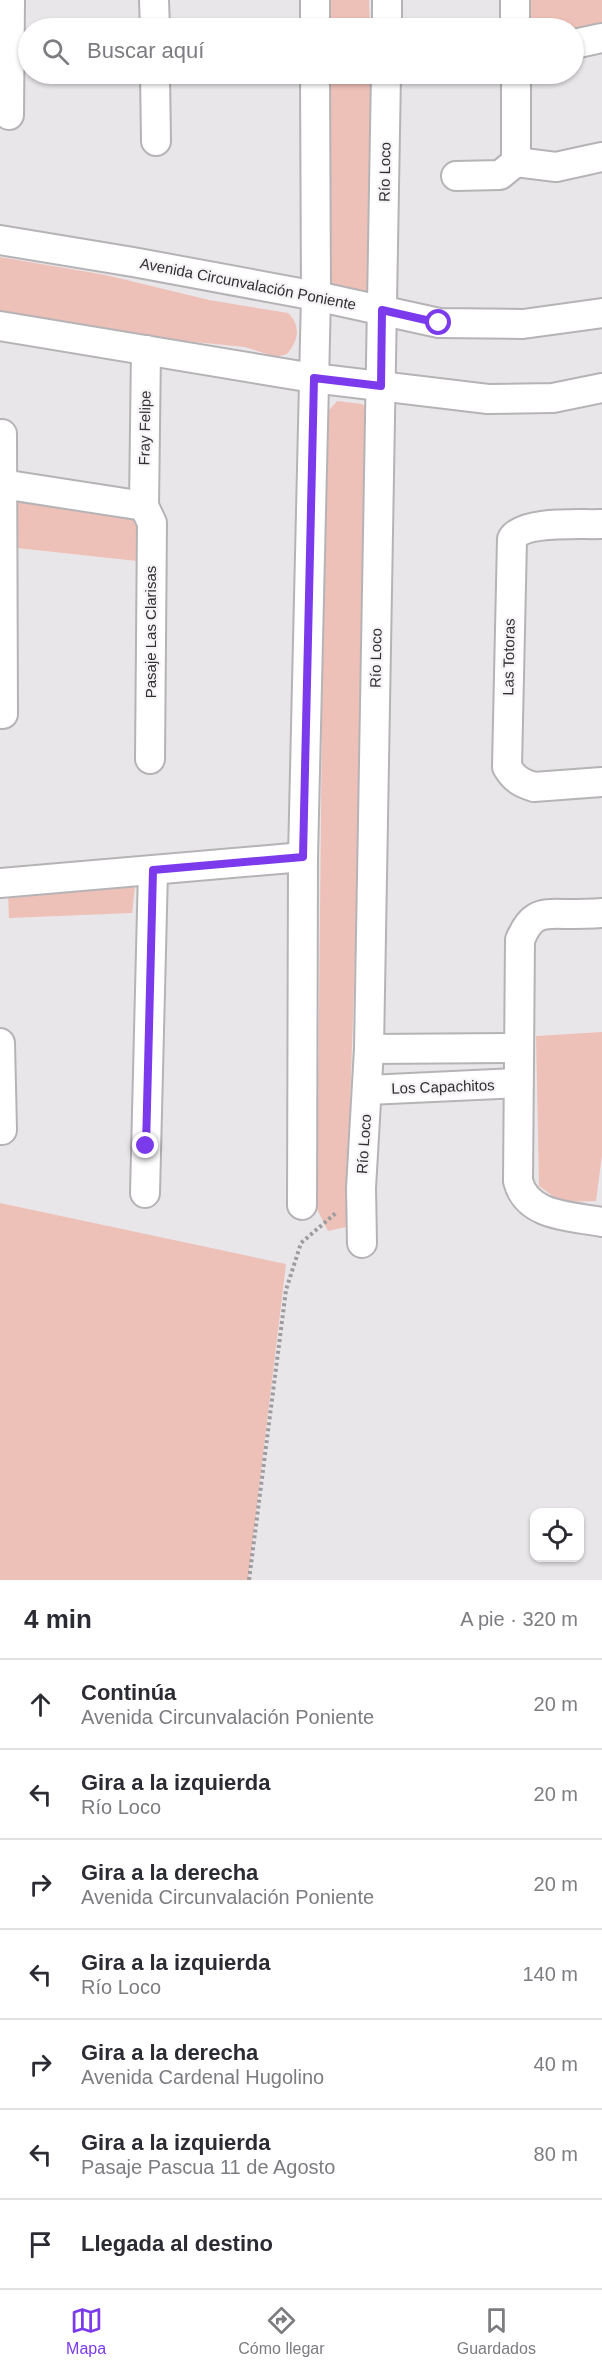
<!DOCTYPE html>
<html lang="es">
<head>
<meta charset="utf-8">
<style>
	:root { --surface:#fff; --page:#f2f2f3; --text:#2b2b33; --muted:#7c7c81; --line:#e1e1e2; --accent:#7c3aed }
	body { margin:0; font-family:Arial,sans-serif; background:var(--page); color:var(--text) }
	.controls { position:absolute; right:18px; bottom:18px; display:grid; overflow:hidden; border-radius:12px; box-shadow:0 2px 4px #0004 }
	.controls button { width:54px; height:54px; display:grid; place-items:center; padding:0; border:0; border-bottom:2px solid var(--line); background:var(--surface); color:var(--text); font:30px sans-serif }
	.stop { position:absolute; width:18px; height:18px; margin:-14px; border:4px solid #7c3aed; border-radius:50%; background:#fff }
	.stop.end { background:#7c3aed; border-color:#fff; box-shadow:0 2px 6px #0008 }
	.list { margin:0; padding:0; list-style:none }
	h2 { display:flex; justify-content:space-between; align-items:center; height:78px; margin:0; padding:0 24px; font-size:26px }
	h2 small { font-size:20px; font-weight:400; color:var(--muted) }
	.list li { display:grid; grid-template-columns:39px 1fr auto; gap:18px; align-items:center; box-sizing:border-box; height:90px; padding:0 24px; border-top:2px solid var(--line) }
	.list b { display:block; font-size:22px; white-space:nowrap }
	.list p { margin:0; font-size:20px; white-space:nowrap; color:var(--muted) }
	.list em { font-size:20px; font-style:normal; color:var(--muted) }
	.icon { flex:none; width:33px; height:33px; fill:none; stroke:currentColor; stroke-width:2; stroke-linecap:round; stroke-linejoin:round }
	.map { position:relative; flex:none; width:602px; height:1580px; overflow:hidden }
	.search { position:absolute; background:var(--surface); box-shadow:0 2px 4px #0004; left:18px; right:18px; top:18px; height:66px; display:flex; align-items:center; gap:15px; box-sizing:border-box; padding:0 21px; border-radius:33px; color:var(--muted); font-size:22px }
	.sheet { height:708px; background:var(--surface) }
	nav { display:flex; justify-content:space-around; align-items:center; box-sizing:border-box; height:84px; border-top:2px solid var(--line); background:var(--surface); font-size:16px; color:var(--muted) }
	nav a { display:grid; justify-items:center; gap:3px }
	nav .on { color:var(--accent) }
	.map>svg:first-child { display:block }
	.green { fill:#eec1b8 }
	.lines { fill:none; stroke-linecap:round; stroke-linejoin:round }
	.minor-casing { stroke:#b6b3b6; stroke-width:32 }
	.path { stroke:#9e9c9e; stroke-width:4; stroke-dasharray:3 3; stroke-linecap:butt }
	.minor { stroke:#fff; stroke-width:28 }
	.route { stroke:#7c3aed; stroke-width:8 }
	.labels { text-anchor:middle; stroke-width:4.5; stroke-linejoin:round; paint-order:stroke }
	.street-label { font-size:15px; fill:#312f31; stroke:#f6f3f6 }
</style>
</head>
<body>
<div class="map">
<svg width="602" height="1580" viewBox="0 0 602 1580">
	<rect width="100%" height="100%" fill="#e9e6e9"/>
	<g class="green">
		<polygon points="329,0 369,0 370,28 329,28"/>
		<polygon points="530,0 602,0 602,33 574,40 574,28 530,28"/>
		<polygon points="329,74 370,74 373,289 367,295 332,288 327,273"/>
		<path d="M0 257 106 275 209 300 288 313C301 325 299 341 287 354L276 357 245 347 103 333 0 316Z"/>
		<polygon points="337,401 362,404 373,414 346,1227 328,1231 317,1209 325,415"/>
		<polygon points="13,499 137,519 137,561 17,548"/>
		<polygon points="136,878 132,913 9,918 8,893"/>
		<polygon points="602,1032 602,1155 596,1201 561,1202 539,1186 536,1036"/>
		<polygon points="0,1203 286,1264 248,1580 0,1580"/>
	</g>
	<g class="lines">
		<defs>
			<g id="minor">
				<polyline points="154,0 155,28"/>
				<polyline points="315,0 315,28"/>
				<polyline points="515,0 515,28"/>
				<polyline points="387,28 387,0"/>
				<polyline points="574,44 602,38"/>
				<polyline points="155,74 156,141"/>
				<polyline points="516,74 516,162"/>
				<polyline points="9,115 10,0"/>
				<polyline points="456,176 500,175 516,162 556,167 602,157"/>
				<polyline points="0,240 133,262 316,296 439,323 523,324 602,313"/>
				<polyline points="0,326 313,378 488,399 553,398 602,388"/>
				<polyline points="146,350 144,506 152,523 150,759"/>
				<polyline points="2,434 3,714"/>
				<polyline points="2,484 144,506"/>
				<path d="M602 524C580 525 523 520 512 539L507 767C514 779 521 783 534 787L602 782"/>
				<polyline points="0,883 303,857"/>
				<path d="M602 913C589 914 576 914 564 914 538 913 530 916 520 940L518 1181C527 1217 571 1216 602 1222"/>
				<polyline points="0,1043 2,1130"/>
				<polyline points="369,1049 518,1048"/>
				<polyline points="368,1090 518,1083"/>
				<polyline points="145,1193 153,870"/>
				<polyline points="302,1205 303,857 316,296 315,74"/>
				<polyline points="362,1243 361,1188 369,1049 386,74"/>
			</g>
		</defs>
		<use href="#minor" class="minor-casing"/>
		<polyline class="path" points="249,1580 286,1290 301,1243 337,1212"/>
		<use href="#minor" class="minor"/>
	</g>
	<g class="lines">
		<polyline class="route" points="146,1146 153,870 303,857 314,378 381,386 382,310 439,323"/>
	</g>
	<g class="labels">
		<g class="street-label">
			<text transform="translate(385 172) rotate(-89)" y="5">Río Loco</text>
			<text transform="translate(248 284) rotate(11)" y="5">Avenida Circunvalación Poniente</text>
			<text transform="translate(145 428) rotate(-89)" y="5">Fray Felipe</text>
			<text transform="translate(151 632) rotate(-90)" y="5">Pasaje Las Clarisas</text>
			<text transform="translate(509 657) rotate(-89)" y="5">Las Totoras</text>
			<text transform="translate(376 658) rotate(-89)" y="5">Río Loco</text>
			<text transform="translate(443 1087) rotate(-2)" y="5">Los Capachitos</text>
			<text transform="translate(364 1144) rotate(-86)" y="5">Río Loco</text>
		</g>
	</g>
</svg>
<div class="controls">
<button><svg class="icon" aria-label="locate" viewBox="0 0 24 24"><circle cx="12" cy="12" r="6"/><path d="M12 2v4M12 18v4M2 12h4M18 12h4"/></svg></button>
</div>
<div class="stop" style="left:439px;top:323px"></div>
<div class="stop end" style="left:146px;top:1146px"></div>
<div class="search"><svg class="icon" aria-label="search" viewBox="0 0 24 24"><circle cx="10" cy="10" r="6"/><path d="M15 15l6 6"/></svg>Buscar aquí</div>
</div>
<section class="sheet">
<h2>4 min<small>A pie · 320 m</small></h2>
<ul class="list">
<li><svg class="icon" aria-label="ahead" viewBox="0 0 24 24"><path d="M12 20V5M6 11l6-6 6 6"/></svg><div><b>Continúa</b><p>Avenida Circunvalación Poniente</p></div><em>20 m</em></li>
<li><svg class="icon" aria-label="left" viewBox="0 0 24 24"><path d="M17 20v-9H6M10 6l-5 5 5 5"/></svg><div><b>Gira a la izquierda</b><p>Río Loco</p></div><em>20 m</em></li>
<li><svg class="icon" aria-label="right" viewBox="0 0 24 24"><path d="M7 20v-9h11M14 6l5 5-5 5"/></svg><div><b>Gira a la derecha</b><p>Avenida Circunvalación Poniente</p></div><em>20 m</em></li>
<li><svg class="icon" aria-label="left" viewBox="0 0 24 24"><path d="M17 20v-9H6M10 6l-5 5 5 5"/></svg><div><b>Gira a la izquierda</b><p>Río Loco</p></div><em>140 m</em></li>
<li><svg class="icon" aria-label="right" viewBox="0 0 24 24"><path d="M7 20v-9h11M14 6l5 5-5 5"/></svg><div><b>Gira a la derecha</b><p>Avenida Cardenal Hugolino</p></div><em>40 m</em></li>
<li><svg class="icon" aria-label="left" viewBox="0 0 24 24"><path d="M17 20v-9H6M10 6l-5 5 5 5"/></svg><div><b>Gira a la izquierda</b><p>Pasaje Pascua 11 de Agosto</p></div><em>80 m</em></li>
<li><svg class="icon" aria-label="arrive" viewBox="0 0 24 24"><path d="M6 21V4h12l-3 4 3 4H6"/></svg><div><b>Llegada al destino</b></div></li>
</ul>
</section>
<nav>
<a class="on"><svg class="icon" aria-label="map" viewBox="0 0 24 24"><path d="M3 6l6-2 6 2 6-2v14l-6 2-6-2-6 2zM9 4v14M15 6v14"/></svg>Mapa</a>
<a><svg class="icon" aria-label="directions" viewBox="0 0 24 24"><path d="M12 3l9 9-9 9-9-9zM9 14v-3h6M13 9l2 2-2 2"/></svg>Cómo llegar</a>
<a><svg class="icon" aria-label="saved" viewBox="0 0 24 24"><path d="M7 4h10v16l-5-4-5 4z"/></svg>Guardados</a>
</nav>
</body>
</html>
